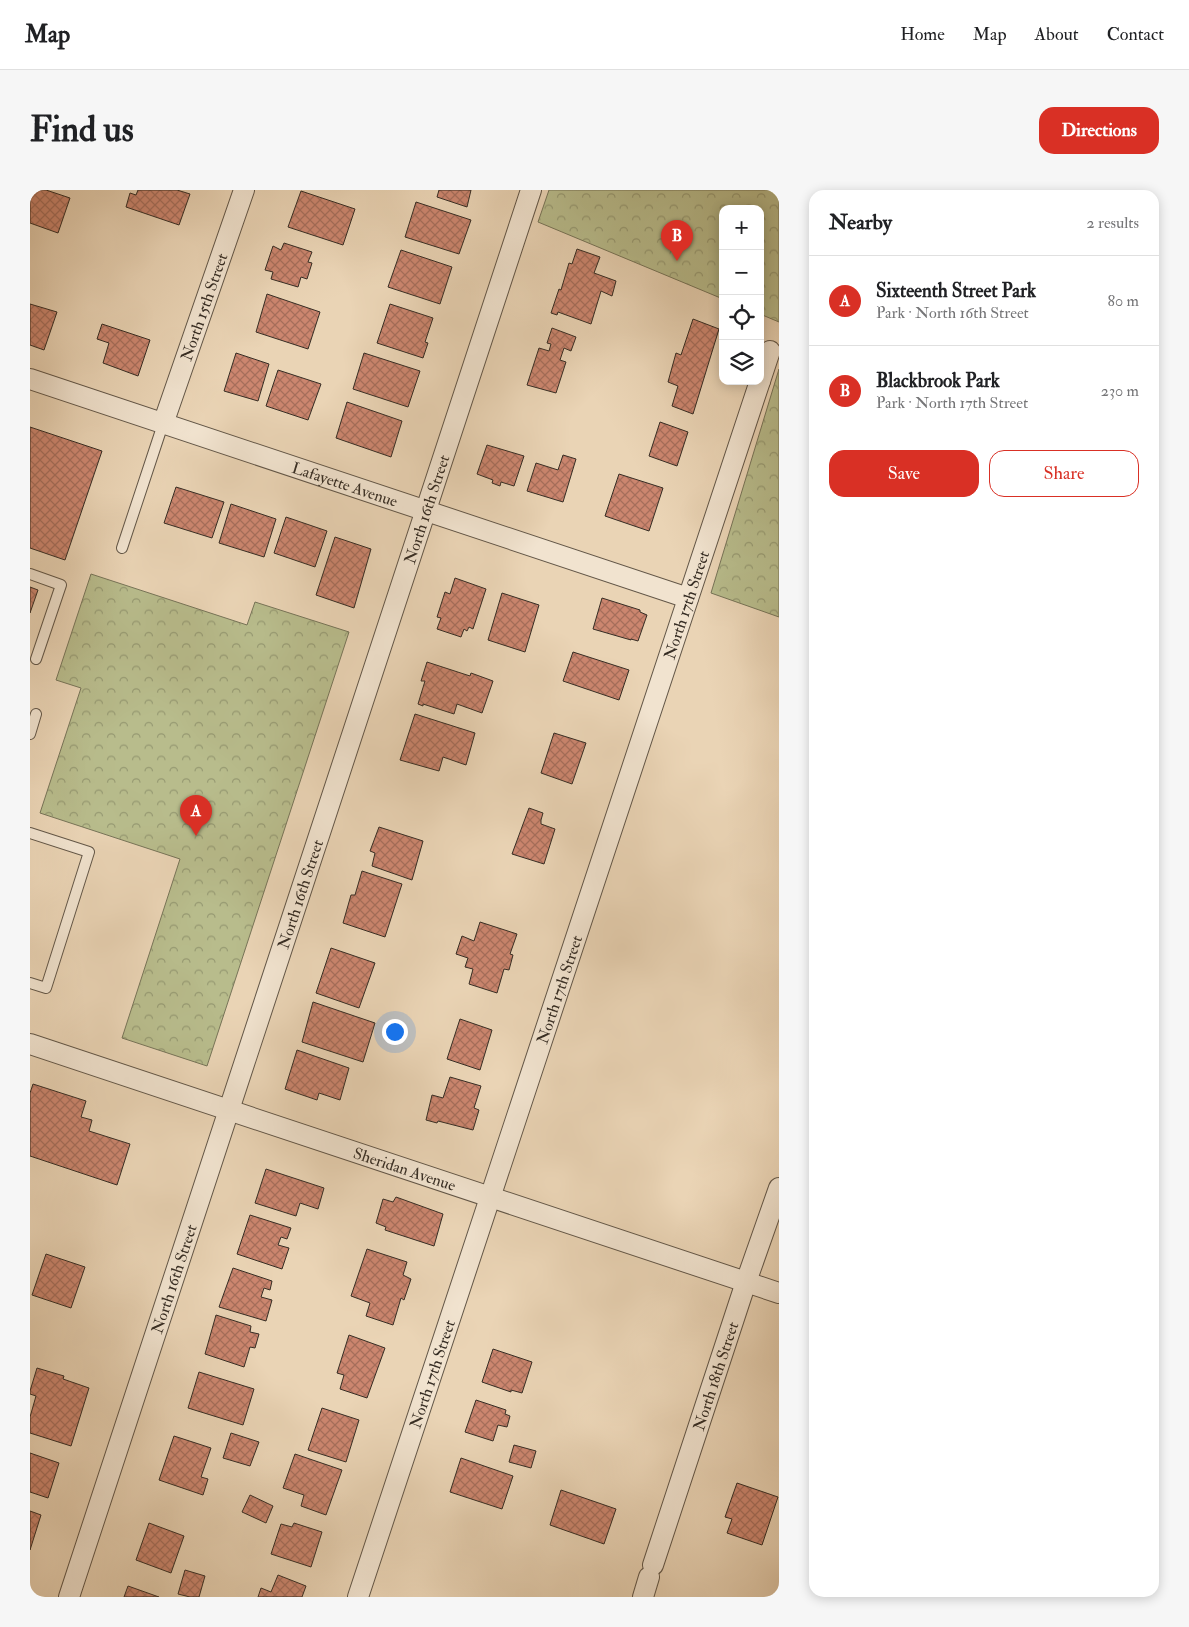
<!DOCTYPE html>
<html lang="en">
<head>
<meta charset="utf-8">
<style>
	:root { --surface:#fff; --page:#f6f6f6; --text:#202124; --muted:#757577; --line:#e0e0e0; --accent:#d93025 }
	body { margin:0; font-family:"IM FELL Double Pica",serif; background:var(--page); color:var(--text) }
	.controls { position:absolute; right:15px; top:15px; display:grid; overflow:hidden; border-radius:10px; box-shadow:0 2px 12px #0003 }
	.controls button { width:45px; height:45px; display:grid; place-items:center; padding:0; border:0; border-bottom:1px solid var(--line); background:var(--surface); color:var(--text); font:25px sans-serif }
	.you { position:absolute; left:364px; top:841px; width:18px; height:18px; margin:-12px; border:4px solid #fff; border-radius:50%; background:#1a73e8; box-shadow:0 0 0 8px #1a73e833 }
	.badge { display:grid; place-items:center; width:32px; height:32px; border-radius:50%; background:var(--accent); color:#fff; font-size:16px; font-weight:700 }
	.pin { position:absolute; translate:-50% -41px; filter:drop-shadow(0 1px 2px #0008) }
	.pin::after { content:''; position:absolute; top:26px; width:18px; height:15px; background:inherit; clip-path:polygon(0 0,100% 0,50% 100%) }
	.list { margin:0; padding:0; list-style:none }
	h2 { display:flex; justify-content:space-between; align-items:center; height:65px; margin:0; padding:0 20px; font-size:21px }
	h2 small { font-size:16px; font-weight:400; color:var(--muted) }
	.list li { display:grid; grid-template-columns:32px 1fr auto; gap:15px; align-items:center; box-sizing:border-box; height:90px; padding:0 20px; border-top:1px solid var(--line) }
	.list b { display:block; font-size:19px; white-space:nowrap }
	.list p { margin:0; font-size:16px; white-space:nowrap; color:var(--muted) }
	.list em { font-size:16px; font-style:normal; color:var(--muted) }
	.actions { display:flex; gap:10px; padding:15px 20px }
	.actions a { flex:1; padding:11px 0; border:1px solid var(--accent); border-radius:15px; text-align:center; font-size:18px; color:var(--accent) }
	.actions .main { background:var(--accent); color:#fff }
	.icon { flex:none; width:28px; height:28px; fill:none; stroke:currentColor; stroke-width:2; stroke-linecap:round; stroke-linejoin:round }
	.map { position:relative; flex:none; width:749px; height:1407px; overflow:hidden; border-radius:15px }
	header { display:flex; align-items:center; gap:30px; box-sizing:border-box; height:70px; padding:0 25px; background:var(--surface); border-bottom:1px solid var(--line) }
	header strong { font-size:24px }
	nav { display:flex; gap:28px; margin-inline-start:auto; font-size:18px }
	.intro { display:flex; align-items:center; justify-content:space-between; box-sizing:border-box; height:120px; padding:0 30px }
	h1 { margin:0; font-size:35px }
	.button { padding:12px 22px; border-radius:15px; background:var(--accent); color:#fff; font-size:18px; font-weight:700 }
	main { display:flex; gap:30px; padding:0 30px }
	aside { flex:1; background:var(--surface); border-radius:15px; box-shadow:0 2px 12px #0003 }
	.map>svg:first-child { display:block }
	.park { fill:url(#park-crowns); stroke:#777458 }
	.building { fill:url(#building-cross-hatch); stroke:#362d24 }
	.lines { fill:none; stroke-linecap:round; stroke-linejoin:round }
	.service-casing { stroke:#635748; stroke-width:12 }
	.minor-casing { stroke:#635748; stroke-width:22 }
	.service { stroke:#f1e3cf; stroke-width:10 }
	.minor { stroke:#f1e3cf; stroke-width:20 }
	.labels { text-anchor:middle; stroke-width:4.5; stroke-linejoin:round; paint-order:stroke }
	.street-label { font-size:16px; fill:#362d24; stroke:#f1e3cf }
</style>
</head>
<body>
<header>
<strong>Map</strong>
<nav><a>Home</a><a>Map</a><a>About</a><a>Contact</a></nav>
</header>
<div class="intro"><h1>Find us</h1><a class="button">Directions</a></div>
<main>
<div class="map">
<svg width="749" height="1407" viewBox="0 0 749 1407">
	<defs>
		<pattern id="park-crowns" width="20" height="18" patternUnits="userSpaceOnUse" patternTransform="scale(1.25)"><rect width="20" height="18" fill="#b8bc8c"/><path d="M2 6a3 3 0 1 1 6 0M12 15a3 3 0 1 1 6 0" fill="none" stroke="#969972"/></pattern>
		<pattern id="building-cross-hatch" width="8" height="8" patternUnits="userSpaceOnUse" patternTransform="scale(1.25)"><rect width="8" height="8" fill="#cc866f"/><path d="M0 0l8 8M0 8l8-8" fill="none" stroke="#a66e5b"/></pattern>
	</defs>
	<rect width="100%" height="100%" fill="#ead4b5"/>
	<filter id="stains"><feTurbulence type="fractalNoise" baseFrequency=".004" numOctaves="4"/><feColorMatrix values="0 0 0 0 .2 0 0 0 0 .09 0 0 0 0 .02 0 0 0 .5 -.17"/></filter>
	<radialGradient id="worn" r=".72"><stop offset=".6" stop-color="#630" stop-opacity="0"/><stop offset="1" stop-color="#630" stop-opacity=".3"/></radialGradient>
	<g class="park">
		<polygon points="519,0 749,0 749,132 730,124 730,19 693,19 693,109 508,32"/>
		<polygon points="749,179 749,427 681,403"/>
		<polygon points="61,384 217,435 225,412 319,442 177,876 92,848 150,669 10,623 51,498 26,490"/>
	</g>
	<g class="building">
		<polygon points="0,0 16,0 40,8 28,43 0,33"/>
		<polygon points="108,0 147,0 160,4 149,35 96,17 100,3 106,5"/>
		<polygon points="409,0 441,0 437,17 407,7"/>
		<polygon points="271,1 325,19 313,55 258,37"/>
		<polygon points="386,12 441,30 429,64 375,47"/>
		<polygon points="254,53 282,62 278,72 282,73 277,89 271,87 268,97 241,89 243,82 235,80 243,56 251,60"/>
		<polygon points="547,59 570,67 564,83 586,91 582,106 571,101 561,134 528,122 527,125 521,123 529,99 531,100 539,73 542,74"/>
		<polygon points="371,60 422,77 410,114 358,97"/>
		<polygon points="237,104 290,122 278,159 226,142"/>
		<polygon points="0,114 27,122 14,160 0,155"/>
		<polygon points="360,114 403,128 395,152 398,153 393,168 347,153"/>
		<polygon points="663,129 689,139 663,224 642,216 648,196 638,192 646,163 651,165"/>
		<polygon points="72,134 120,150 108,186 73,173 79,153 67,149"/>
		<polygon points="522,138 546,147 541,161 534,158 530,170 536,172 526,203 497,195 509,158 519,161 521,154 517,153"/>
		<polygon points="206,163 239,174 228,211 194,201"/>
		<polygon points="334,163 390,181 378,217 323,199"/>
		<polygon points="248,180 291,194 278,230 236,216"/>
		<polygon points="317,212 372,231 361,267 306,248"/>
		<polygon points="630,232 658,242 647,276 619,266"/>
		<polygon points="0,237 72,261 35,370 0,358"/>
		<polygon points="457,255 494,266 484,296 471,292 470,296 462,293 463,290 447,284"/>
		<polygon points="533,265 546,269 533,312 497,301 506,273 528,280"/>
		<polygon points="589,284 633,298 619,341 575,326"/>
		<polygon points="146,297 194,312 182,348 134,333"/>
		<polygon points="201,314 246,329 234,367 189,353"/>
		<polygon points="256,327 297,341 285,377 244,363"/>
		<polygon points="305,347 341,359 324,418 286,405"/>
		<polygon points="425,388 456,399 443,439 439,437 437,441 434,439 431,447 407,439 411,428 407,427 415,402 420,404"/>
		<polygon points="0,397 8,400 0,423"/>
		<polygon points="472,403 509,415 495,462 458,450"/>
		<polygon points="572,408 610,420 610,422 617,425 608,451 601,449 601,450 563,439"/>
		<polygon points="543,462 599,480 589,510 533,491"/>
		<polygon points="397,472 440,486 441,483 463,491 452,523 427,514 424,524 393,514 393,516 388,514 395,491 391,491"/>
		<polygon points="385,524 445,543 436,575 413,567 409,581 370,570"/>
		<polygon points="524,543 556,553 542,594 511,583"/>
		<polygon points="499,618 513,623 511,630 511,634 525,639 514,674 482,664"/>
		<polygon points="349,637 393,651 382,690 342,676 345,663 340,661"/>
		<polygon points="332,681 372,694 355,747 313,733 321,705 325,705"/>
		<polygon points="450,732 487,744 480,764 483,765 479,780 474,779 467,803 439,794 443,779 435,777 438,768 426,764 432,746 444,751"/>
		<polygon points="301,758 345,773 329,818 286,803"/>
		<polygon points="283,812 345,833 333,872 272,852"/>
		<polygon points="430,829 462,840 450,880 417,869"/>
		<polygon points="267,860 319,878 310,910 289,903 287,910 255,899"/>
		<polygon points="420,887 451,896 444,918 449,920 443,940 408,931 407,933 396,930 402,905 413,908"/>
		<polygon points="3,894 56,911 51,927 62,930 59,941 100,954 87,995 0,966 0,903"/>
		<polygon points="236,979 294,998 288,1019 270,1013 266,1026 225,1013"/>
		<polygon points="366,1007 413,1024 404,1056 355,1040 356,1037 346,1033 353,1009 363,1012"/>
		<polygon points="220,1025 261,1038 257,1049 251,1047 248,1055 259,1058 252,1079 207,1064"/>
		<polygon points="337,1059 377,1072 373,1085 381,1089 374,1110 371,1108 363,1135 336,1126 340,1113 321,1106"/>
		<polygon points="16,1064 55,1077 41,1118 2,1105"/>
		<polygon points="203,1078 242,1091 240,1100 234,1098 231,1107 242,1110 236,1131 189,1117"/>
		<polygon points="186,1125 221,1136 220,1142 229,1144 225,1158 220,1157 214,1177 175,1164"/>
		<polygon points="319,1145 355,1158 337,1208 310,1199 314,1185 307,1183"/>
		<polygon points="463,1159 502,1172 492,1203 481,1200 481,1202 452,1192"/>
		<polygon points="7,1178 34,1186 33,1189 59,1198 41,1256 0,1243 0,1227 6,1206 0,1204 0,1201"/>
		<polygon points="169,1182 224,1199 213,1235 158,1218"/>
		<polygon points="446,1210 476,1220 475,1224 480,1226 477,1237 468,1235 463,1251 435,1242"/>
		<polygon points="292,1218 329,1230 316,1272 278,1260"/>
		<polygon points="201,1243 229,1252 220,1276 193,1268"/>
		<polygon points="144,1246 181,1258 171,1287 178,1289 173,1305 129,1290"/>
		<polygon points="484,1255 506,1261 501,1278 479,1272"/>
		<polygon points="0,1263 29,1273 18,1308 0,1302"/>
		<polygon points="265,1264 312,1280 296,1325 271,1316 274,1305 253,1298"/>
		<polygon points="431,1268 483,1286 472,1319 420,1302"/>
		<polygon points="707,1293 748,1307 732,1355 697,1343 702,1329 695,1327"/>
		<polygon points="531,1300 586,1319 574,1354 520,1335"/>
		<polygon points="220,1305 243,1316 236,1333 212,1322"/>
		<polygon points="0,1321 11,1325 0,1360"/>
		<polygon points="119,1333 154,1346 141,1383 106,1370"/>
		<polygon points="264,1333 292,1342 281,1377 241,1364 251,1334 262,1337"/>
		<polygon points="155,1380 175,1386 169,1407 160,1407 148,1404"/>
		<polygon points="248,1385 276,1396 272,1407 228,1407 231,1398 241,1402"/>
		<polygon points="98,1396 129,1407 94,1407"/>
	</g>
	<g class="lines">
		<defs>
			<g id="service">
				<polyline points="92,358 133,234"/>
				<polyline points="0,384 31,395 6,469"/>
				<polyline points="0,544 6,524"/>
				<polyline points="0,643 59,662 16,798 0,793"/>
			</g>
			<g id="minor">
				<path id="s1" d="M0 189 658 408"/>
				<polyline points="730,191 740,161"/>
				<path id="s2" d="M133 234 214 0"/>
				<path id="s3" d="M0 854 749 1103"/>
				<path id="s4" d="M623 1375 716 1092 749 998"/>
				<path id="s5" d="M39 1407 501 0"/>
				<path id="s6" d="M328 1407 730 191"/>
				<polyline points="613,1407 619,1387"/>
			</g>
		</defs>
		<use href="#service" class="service-casing"/>
		<use href="#minor" class="minor-casing"/>
		<use href="#service" class="service"/>
		<use href="#minor" class="minor"/>
	</g>
	<g class="labels">
		<g class="street-label">
			<text dy="6" stroke="none"><textPath href="#s2" startOffset="124">North 15th Street</textPath></text>
			<text dy="6" stroke="none"><textPath href="#s1" startOffset="332">Lafayette Avenue</textPath></text>
			<text dy="6" stroke="none"><textPath href="#s5" startOffset="1145">North 16th Street</textPath></text>
			<text dy="6" stroke="none"><textPath href="#s6" startOffset="1045">North 17th Street</textPath></text>
			<text dy="6" stroke="none"><textPath href="#s5" startOffset="740">North 16th Street</textPath></text>
			<text dy="6" stroke="none"><textPath href="#s6" startOffset="640">North 17th Street</textPath></text>
			<text dy="6" stroke="none"><textPath href="#s3" startOffset="395">Sheridan Avenue</textPath></text>
			<text dy="6" stroke="none"><textPath href="#s5" startOffset="335">North 16th Street</textPath></text>
			<text dy="6" stroke="none"><textPath href="#s6" startOffset="235">North 17th Street</textPath></text>
			<text dy="6" stroke="none"><textPath href="#s4" startOffset="199">North 18th Street</textPath></text>
		</g>
	</g>
	<rect width="100%" height="100%" filter="url(#stains)"/>
	<rect width="100%" height="100%" fill="url(#worn)"/>
</svg>
<div class="controls">
<button>+</button>
<button>−</button>
<button><svg class="icon" aria-label="locate" viewBox="0 0 24 24"><circle cx="12" cy="12" r="6"/><path d="M12 2v4M12 18v4M2 12h4M18 12h4"/></svg></button>
<button><svg class="icon" aria-label="layers" viewBox="0 0 24 24"><path d="M12 4l9 5-9 5-9-5zM3 14l9 5 9-5"/></svg></button>
</div>
<div class="you"></div>
<div class="pin badge" style="left:166px;top:646px">A</div>
<div class="pin badge" style="left:647px;top:71px">B</div>
</div>
<aside>
<h2>Nearby<small>2 results</small></h2>
<ul class="list">
<li><span class="badge">A</span><div><b>Sixteenth Street Park</b><p>Park · North 16th Street</p></div><em>80 m</em></li>
<li><span class="badge">B</span><div><b>Blackbrook Park</b><p>Park · North 17th Street</p></div><em>230 m</em></li>
</ul>
<div class="actions"><a class="main">Save</a><a>Share</a></div>
</aside>
</main>
</body>
</html>
